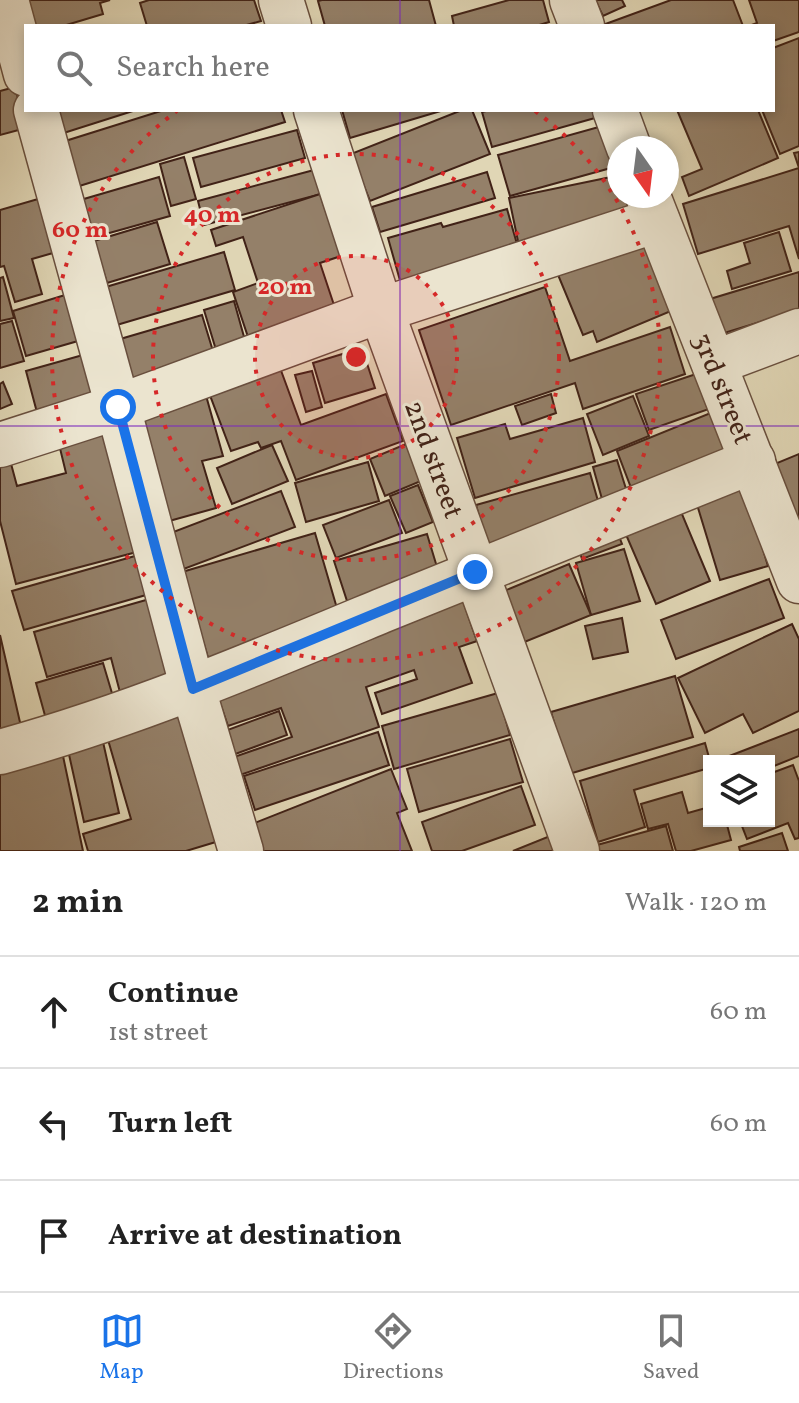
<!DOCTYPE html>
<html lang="en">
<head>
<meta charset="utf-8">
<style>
	:root { --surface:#fff; --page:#f2f2f2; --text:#222; --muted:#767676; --line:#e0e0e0; --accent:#1a73e8 }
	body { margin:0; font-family:Vollkorn,serif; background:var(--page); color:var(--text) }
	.controls { position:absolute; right:24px; bottom:24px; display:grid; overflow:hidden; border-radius:0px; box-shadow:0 4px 12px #0003 }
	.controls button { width:72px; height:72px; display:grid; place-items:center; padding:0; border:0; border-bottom:2px solid var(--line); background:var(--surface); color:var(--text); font:40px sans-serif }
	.compass { position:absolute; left:607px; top:136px; width:72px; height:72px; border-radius:50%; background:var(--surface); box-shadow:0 4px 12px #0003; rotate:166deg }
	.stop { position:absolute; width:24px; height:24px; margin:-18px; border:6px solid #1a73e8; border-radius:50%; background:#fff }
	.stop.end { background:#1a73e8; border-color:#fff; box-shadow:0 2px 8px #0008 }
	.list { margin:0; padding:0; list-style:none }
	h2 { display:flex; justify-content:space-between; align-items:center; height:104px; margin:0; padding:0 32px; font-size:34px }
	h2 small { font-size:26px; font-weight:400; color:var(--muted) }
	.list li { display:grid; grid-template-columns:52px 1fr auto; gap:24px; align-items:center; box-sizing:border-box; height:112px; padding:0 32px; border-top:2px solid var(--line) }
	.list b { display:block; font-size:30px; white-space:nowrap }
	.list p { margin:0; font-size:26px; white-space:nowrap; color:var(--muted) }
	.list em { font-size:26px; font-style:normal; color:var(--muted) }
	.icon { flex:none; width:44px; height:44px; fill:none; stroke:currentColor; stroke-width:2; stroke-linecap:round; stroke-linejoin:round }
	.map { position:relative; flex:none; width:799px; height:851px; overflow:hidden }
	.search { position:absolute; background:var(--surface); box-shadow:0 4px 12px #0003; left:24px; right:24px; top:24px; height:88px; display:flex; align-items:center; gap:20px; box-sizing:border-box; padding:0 28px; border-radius:0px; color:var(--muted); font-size:30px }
	.sheet { height:440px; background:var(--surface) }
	nav { display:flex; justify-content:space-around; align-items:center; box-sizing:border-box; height:112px; border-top:2px solid var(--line); background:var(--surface); font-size:22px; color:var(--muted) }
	nav a { display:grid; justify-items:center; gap:4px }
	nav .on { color:var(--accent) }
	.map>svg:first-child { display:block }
	.building { fill:#948069; stroke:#412217; stroke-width:2 }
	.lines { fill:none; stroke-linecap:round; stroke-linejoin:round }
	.minor-casing { stroke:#694f3e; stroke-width:47 }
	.minor { stroke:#ebe4cf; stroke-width:44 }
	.route { stroke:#1a73e8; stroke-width:10 }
	.grid { fill:none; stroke:#7b2cbf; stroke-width:2; stroke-opacity:0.55 }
	.ring { fill:none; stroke:#d62828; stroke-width:4; stroke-dasharray:4 8 }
	.labels { text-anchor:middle; stroke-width:6; stroke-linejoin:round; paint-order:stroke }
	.street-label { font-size:28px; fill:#412217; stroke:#ebe4cf }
	.centre { fill:#d62828; stroke:#ebe4cf; stroke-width:4 }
	.ring-label { font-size:24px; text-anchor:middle; font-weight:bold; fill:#d62828; stroke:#ebe4cf; stroke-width:6; stroke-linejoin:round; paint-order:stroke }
</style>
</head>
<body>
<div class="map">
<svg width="799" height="851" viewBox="0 0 799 851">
	<rect width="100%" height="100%" fill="#e0d6b5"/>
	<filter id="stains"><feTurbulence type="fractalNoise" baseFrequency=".0025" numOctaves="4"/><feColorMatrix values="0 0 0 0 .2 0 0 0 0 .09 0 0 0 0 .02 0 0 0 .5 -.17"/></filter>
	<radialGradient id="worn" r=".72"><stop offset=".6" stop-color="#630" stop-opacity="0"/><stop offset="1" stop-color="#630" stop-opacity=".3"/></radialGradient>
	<g class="building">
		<polygon points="22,0 110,0 100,3 103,14 63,26 30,26"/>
		<polygon points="149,0 254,0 261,21 243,26 147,26 140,3"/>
		<polygon points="322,0 429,0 436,26 325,26 318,1"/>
		<polygon points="509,0 543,0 549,22 536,26 454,26 452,16"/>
		<polygon points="595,0 622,0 625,6 603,16"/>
		<polygon points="671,0 733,0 743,26 600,26"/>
		<polygon points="749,0 799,0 799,32 773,41 773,26 749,26 757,23"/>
		<polygon points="799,38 799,146 780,154 762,110 773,110 773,48"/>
		<polygon points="15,87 26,128 0,135 0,91"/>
		<polygon points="39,110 136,110 48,138"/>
		<polygon points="164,110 281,110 285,122 73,188 59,143"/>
		<polygon points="342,110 444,110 350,138"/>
		<polygon points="462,110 472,110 490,154 370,201 351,154"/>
		<polygon points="490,110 600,110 602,116 492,147 482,112"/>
		<polygon points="677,110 758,110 778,158 689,196 682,177 702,169"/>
		<polygon points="606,125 618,166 510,196 498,155"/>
		<polygon points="297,130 305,158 201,187 193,158"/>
		<polygon points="799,152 799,259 789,226 698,254 683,204 799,168 794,153"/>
		<polygon points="184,157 196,199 171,206 160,164"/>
		<polygon points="314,170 321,194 204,225 198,201"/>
		<polygon points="487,172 495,198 380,232 372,207"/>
		<polygon points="616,176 619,196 639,196 644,221 519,246 509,198"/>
		<polygon points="159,177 170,216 88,239 77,201"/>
		<polygon points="320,194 341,256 320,263 338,317 251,346 233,292 258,283 243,237 216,246 211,230"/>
		<polygon points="38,199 53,253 32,259 42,294 15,302 4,266 0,267 0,210"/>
		<polygon points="507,209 519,251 401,284 388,238 441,223 443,227"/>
		<polygon points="157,222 170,264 107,283 94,241"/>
		<polygon points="779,232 791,271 732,289 727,271 750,263 744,243"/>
		<polygon points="640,235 671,311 597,342 593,331 583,335 556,270"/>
		<polygon points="224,252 235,290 110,327 99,289"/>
		<polygon points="799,272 799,310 721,334 710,299"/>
		<polygon points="3,277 14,318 0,321 0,278"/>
		<polygon points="545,287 570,361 670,327 685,374 583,409 575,383 451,425 419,330"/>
		<polygon points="65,295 78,341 26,356 13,311"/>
		<polygon points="234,301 248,351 219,360 204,310"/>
		<polygon points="202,315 216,361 124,389 110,342"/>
		<polygon points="12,321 24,361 0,368 0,324"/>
		<polygon points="362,348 375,388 325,403 313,363"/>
		<polygon points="90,353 103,403 39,420 26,371"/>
		<polygon points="279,365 301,425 386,394 403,441 296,480 281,441 261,448 258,442 231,451 208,390"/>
		<polygon points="312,371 322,407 306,412 295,375"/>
		<polygon points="696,374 709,409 649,430 636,394"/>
		<polygon points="3,382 12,404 0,409 0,384"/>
		<polygon points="205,392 223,456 202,461 216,508 162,523 131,413"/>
		<polygon points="551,394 556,413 522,425 515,406"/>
		<polygon points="633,396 649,436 603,455 587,414"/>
		<polygon points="713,412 730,454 633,493 617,451"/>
		<polygon points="583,418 595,462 475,498 457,438 505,424 510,439"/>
		<polygon points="116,425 148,549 16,584 0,521 0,462 10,460 17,486 66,473 58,440"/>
		<polygon points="406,444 421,481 385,496 370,459"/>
		<polygon points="272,445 288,481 232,504 217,468"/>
		<polygon points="799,454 799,518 788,523 765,468"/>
		<polygon points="617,460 627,492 602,499 593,467"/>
		<polygon points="368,462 379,501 306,522 295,483"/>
		<polygon points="590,473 602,515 487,546 476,505"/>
		<polygon points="743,483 768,566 720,580 695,498"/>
		<polygon points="418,485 433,522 406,533 390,496"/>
		<polygon points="281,491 295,527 181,570 168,534"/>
		<polygon points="389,500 402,533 336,558 323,525"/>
		<polygon points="679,507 710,581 656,604 624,530"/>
		<polygon points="615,526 622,544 582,559 576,540"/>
		<polygon points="315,533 341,622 209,661 182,572"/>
		<polygon points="427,534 440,577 348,604 334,561"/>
		<polygon points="624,549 640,601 591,615 576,563"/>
		<polygon points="149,552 160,591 24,630 12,591"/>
		<polygon points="569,564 591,615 507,649 487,598"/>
		<polygon points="769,579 784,618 676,659 661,620"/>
		<polygon points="160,596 185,683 122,700 111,658 47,677 34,632"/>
		<polygon points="463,601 477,641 459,647 472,683 382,714 375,693 417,679 414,670 366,687 379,727 240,775 234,757 292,737 281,708 228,726 214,686"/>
		<polygon points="622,618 628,652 593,659 585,626"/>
		<polygon points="792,624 799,639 799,711 753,733 743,714 705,733 678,678"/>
		<polygon points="0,635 22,731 0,736"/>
		<polygon points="103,663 117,710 49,730 36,683"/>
		<polygon points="675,676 693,737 569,774 551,712"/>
		<polygon points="498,693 510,735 394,769 382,726"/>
		<polygon points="188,701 229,838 186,851 88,851 83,834 131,819 104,726"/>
		<polygon points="279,711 287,735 230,756 222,732"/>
		<polygon points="799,729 799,756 769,768 769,761 719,760"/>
		<polygon points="378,732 389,765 255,810 244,776"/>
		<polygon points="101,733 119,813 84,822 66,741"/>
		<polygon points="510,739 523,782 419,812 407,769"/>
		<polygon points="705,743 710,761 709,768 634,790 645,827 598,842 580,781"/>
		<polygon points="63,756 83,851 0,851 0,770"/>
		<polygon points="793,765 799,781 799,838 795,839 788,823 747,839 740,821 769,821 769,774"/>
		<polygon points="391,769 407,809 397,813 412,851 263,851 252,824"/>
		<polygon points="521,786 535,825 462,851 432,851 422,822"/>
		<polygon points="682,792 688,813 709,807 709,821 726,821 731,840 691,851 676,851 668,824 648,829 641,804"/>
		<polygon points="666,826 673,851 598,851 597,845"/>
		<polygon points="782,833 788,851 740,851 739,847"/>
		<polygon points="550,836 556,851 513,851"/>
	</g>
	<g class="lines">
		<defs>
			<g id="minor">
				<polyline points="6,0 26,74"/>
				<polyline points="281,0 289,26"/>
				<polyline points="572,0 582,26"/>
				<polyline points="36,110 118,407 193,689 241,851"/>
				<polyline points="316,110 381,310 577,851"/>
				<polyline points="615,110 629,148"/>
				<polyline points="648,196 799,581"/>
				<polyline points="714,363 799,331"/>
				<polyline points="0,445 118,407 381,310 657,220"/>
				<path d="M0 752C131 716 256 663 381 611 505 560 629 510 753 461"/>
			</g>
		</defs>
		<use href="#minor" class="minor-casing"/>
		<use href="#minor" class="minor"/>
	</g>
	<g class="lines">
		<polyline class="route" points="118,407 193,689 475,572"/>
	</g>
	<path class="grid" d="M400 0V26M400 110V851M0 426H799"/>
	<circle cx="356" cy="357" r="101" fill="#d62828" fill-opacity=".12"/>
	<g class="ring">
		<circle cx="356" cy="357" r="101"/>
		<circle cx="356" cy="357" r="203"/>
		<path d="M535 111A304 304 0 1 1 177 111"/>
	</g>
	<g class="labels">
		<g class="street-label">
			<text transform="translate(724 388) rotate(68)" y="10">3rd street</text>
			<text transform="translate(435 459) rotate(70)" y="10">2nd street</text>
		</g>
	</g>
	<circle cx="356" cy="357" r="12" class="centre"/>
	<g class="ring-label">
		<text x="212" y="222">40 m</text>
		<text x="80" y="237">60 m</text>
		<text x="285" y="294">20 m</text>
	</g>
	<rect width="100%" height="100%" filter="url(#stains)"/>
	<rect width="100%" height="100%" fill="url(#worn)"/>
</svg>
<div class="controls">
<button><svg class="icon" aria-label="layers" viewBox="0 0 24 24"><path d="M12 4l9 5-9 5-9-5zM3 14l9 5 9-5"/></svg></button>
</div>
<svg class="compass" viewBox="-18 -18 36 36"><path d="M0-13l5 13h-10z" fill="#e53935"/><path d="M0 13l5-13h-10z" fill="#767676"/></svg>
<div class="stop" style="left:118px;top:407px"></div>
<div class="stop end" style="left:475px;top:572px"></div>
<div class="search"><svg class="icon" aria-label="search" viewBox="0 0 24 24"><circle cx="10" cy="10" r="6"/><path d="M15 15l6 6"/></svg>Search here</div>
</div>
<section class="sheet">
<h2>2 min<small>Walk · 120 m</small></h2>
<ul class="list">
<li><svg class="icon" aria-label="ahead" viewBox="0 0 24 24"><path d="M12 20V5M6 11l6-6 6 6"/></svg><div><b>Continue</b><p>1st street</p></div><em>60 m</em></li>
<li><svg class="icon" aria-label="left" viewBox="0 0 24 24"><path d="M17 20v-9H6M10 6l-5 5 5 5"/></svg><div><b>Turn left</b></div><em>60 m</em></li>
<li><svg class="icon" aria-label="arrive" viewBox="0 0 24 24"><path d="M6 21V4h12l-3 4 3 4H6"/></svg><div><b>Arrive at destination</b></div></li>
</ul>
</section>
<nav>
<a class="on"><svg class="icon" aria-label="map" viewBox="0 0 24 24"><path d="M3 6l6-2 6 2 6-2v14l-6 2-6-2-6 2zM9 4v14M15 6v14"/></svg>Map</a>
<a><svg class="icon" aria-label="directions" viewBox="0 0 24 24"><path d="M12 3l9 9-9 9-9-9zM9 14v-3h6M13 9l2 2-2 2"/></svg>Directions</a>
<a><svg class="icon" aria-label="saved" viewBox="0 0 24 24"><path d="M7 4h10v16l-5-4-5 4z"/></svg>Saved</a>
</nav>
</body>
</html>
